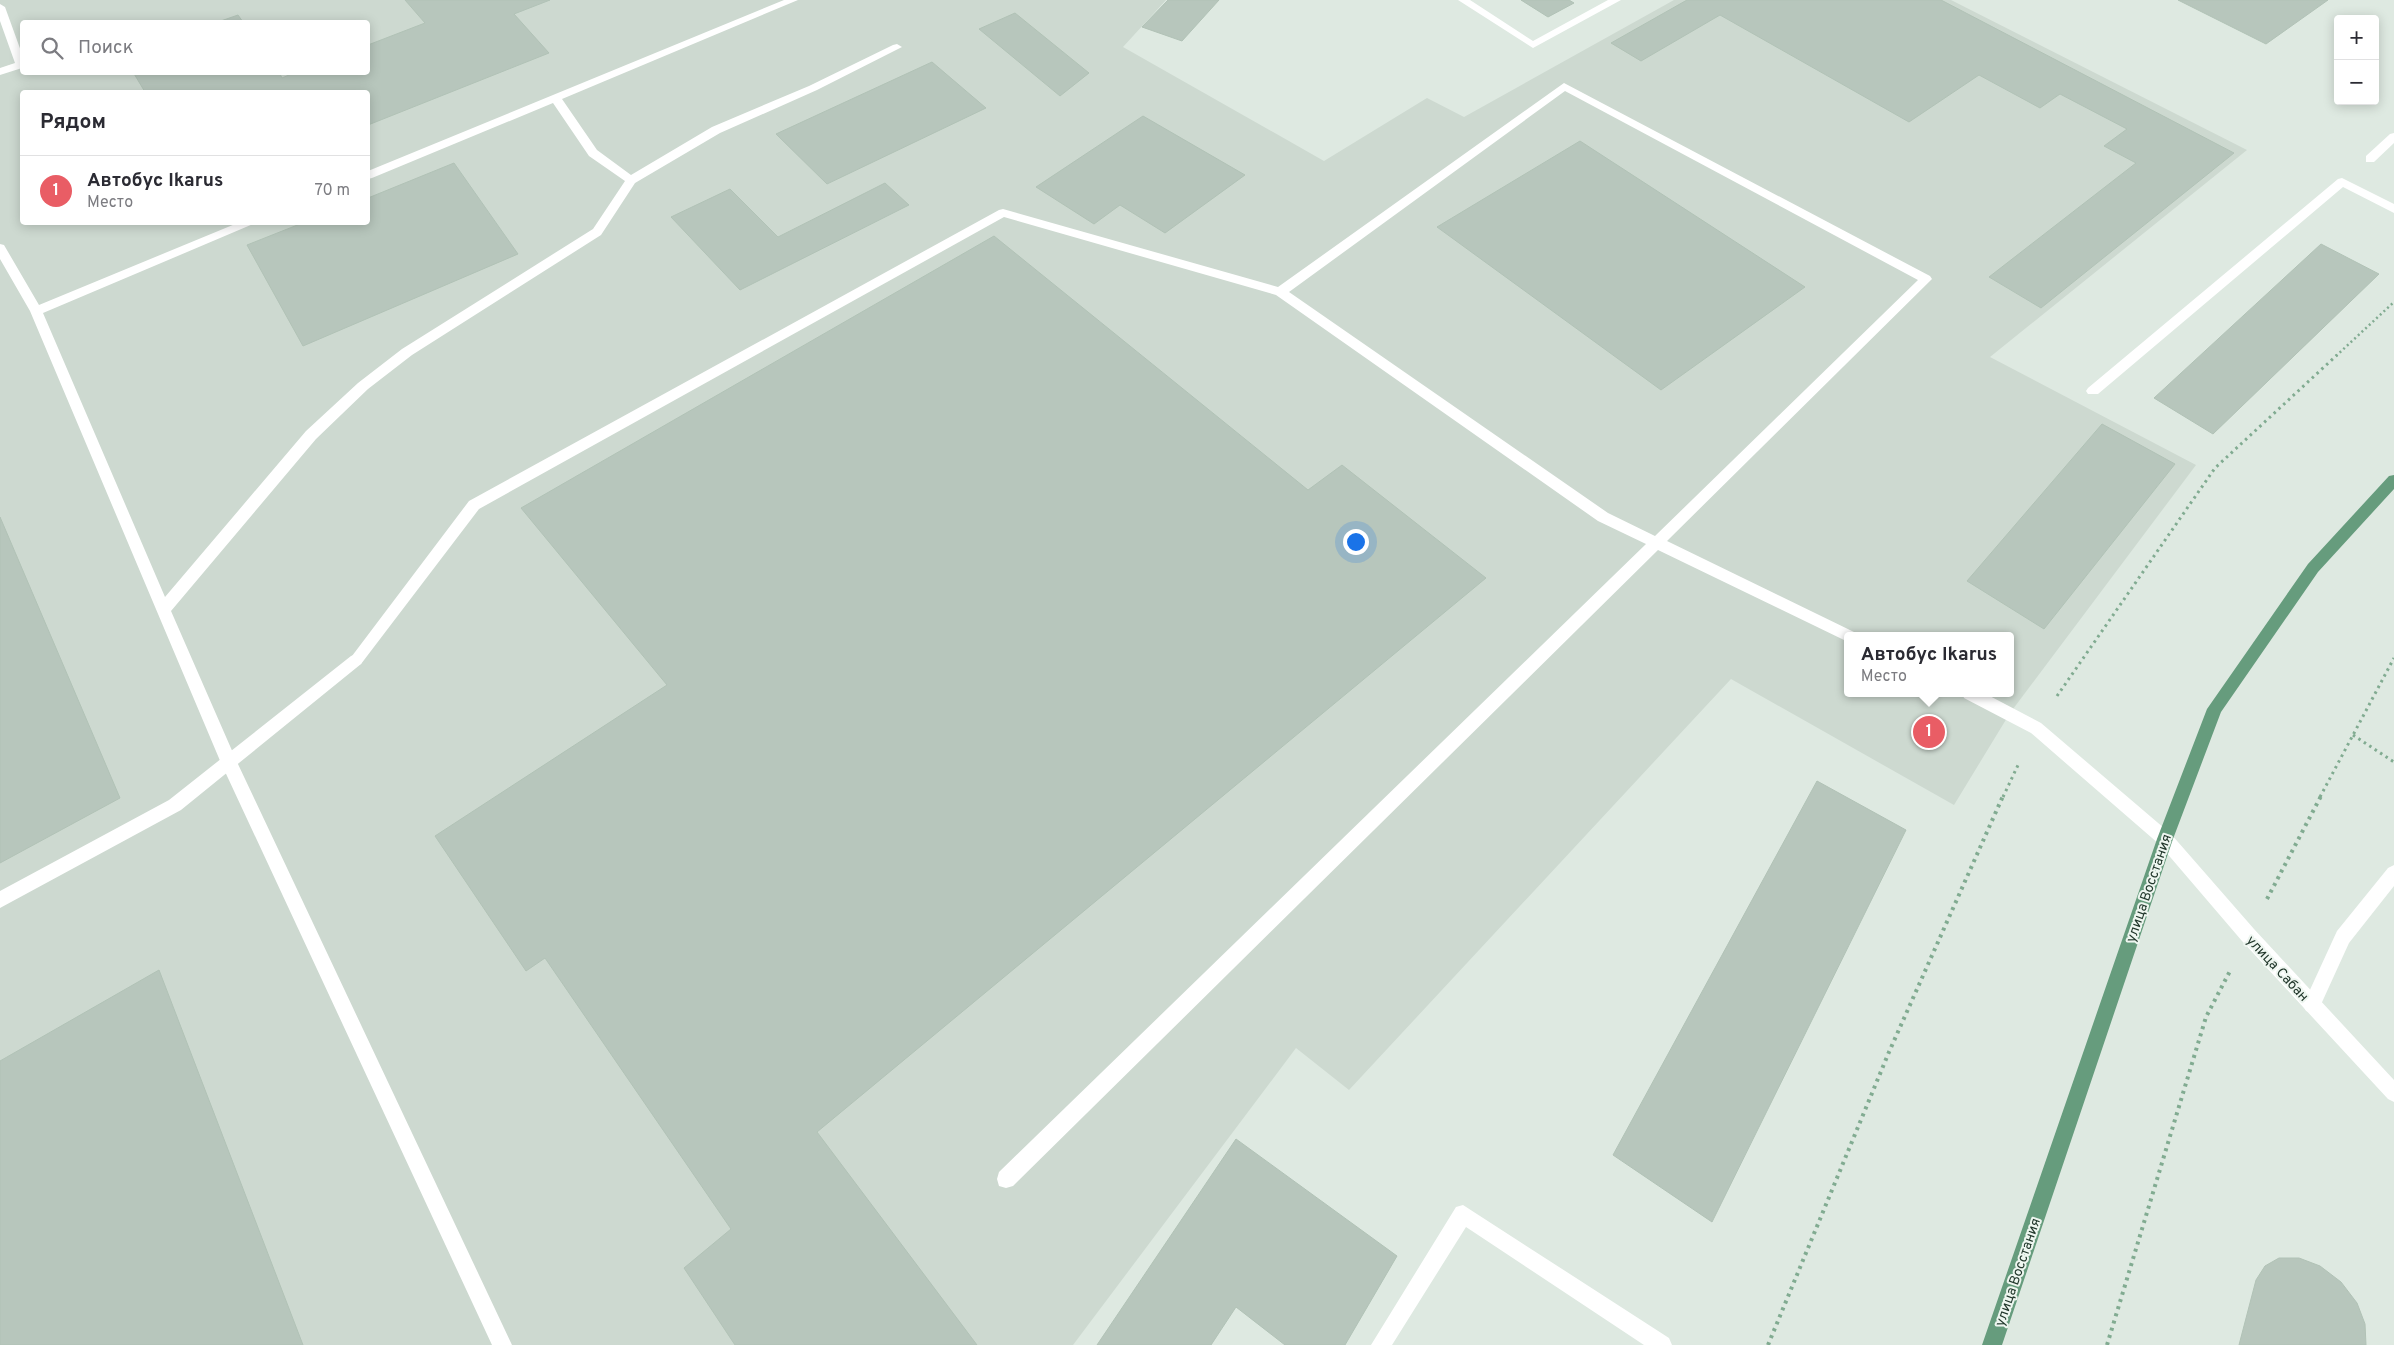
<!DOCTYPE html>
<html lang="ru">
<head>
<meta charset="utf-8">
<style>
	:root { --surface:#fff; --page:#f2f2f3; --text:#2b2b33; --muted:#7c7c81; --line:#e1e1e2; --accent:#e95d65 }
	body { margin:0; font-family:Overpass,sans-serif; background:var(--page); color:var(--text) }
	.controls { position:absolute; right:15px; top:15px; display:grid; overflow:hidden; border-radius:5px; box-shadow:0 2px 12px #0003 }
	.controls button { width:45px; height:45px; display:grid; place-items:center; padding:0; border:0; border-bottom:1px solid var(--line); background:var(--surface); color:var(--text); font:25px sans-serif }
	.you { position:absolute; left:1355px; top:541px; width:18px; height:18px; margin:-12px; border:4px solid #fff; border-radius:50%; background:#1a73e8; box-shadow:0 0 0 8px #1a73e833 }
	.badge { display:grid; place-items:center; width:32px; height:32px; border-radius:50%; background:var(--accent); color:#fff; font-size:16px; font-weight:700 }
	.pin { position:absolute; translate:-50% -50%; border:2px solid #fff; box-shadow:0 1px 5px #0006 }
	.popup { position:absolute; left:1844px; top:632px; width:170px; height:65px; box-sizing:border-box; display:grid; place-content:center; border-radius:5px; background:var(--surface); filter:drop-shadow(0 1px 4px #0005); font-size:16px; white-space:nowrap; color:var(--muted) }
	.popup b { font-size:19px; color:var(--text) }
	.popup::after { content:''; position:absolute; left:50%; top:100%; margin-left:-10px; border:10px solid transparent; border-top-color:var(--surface) }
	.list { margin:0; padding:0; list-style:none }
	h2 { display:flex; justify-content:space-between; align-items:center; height:65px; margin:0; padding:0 20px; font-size:21px }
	h2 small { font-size:16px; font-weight:400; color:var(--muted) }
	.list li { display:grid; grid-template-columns:32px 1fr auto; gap:15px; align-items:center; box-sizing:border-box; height:70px; padding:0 20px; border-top:1px solid var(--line) }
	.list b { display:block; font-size:19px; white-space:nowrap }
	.list p { margin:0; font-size:16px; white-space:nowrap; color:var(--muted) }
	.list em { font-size:16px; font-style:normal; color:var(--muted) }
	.icon { flex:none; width:28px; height:28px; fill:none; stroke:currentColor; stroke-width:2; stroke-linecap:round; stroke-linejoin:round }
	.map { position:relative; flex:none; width:2394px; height:1345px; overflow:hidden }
	.search { position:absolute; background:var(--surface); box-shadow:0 2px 12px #0003; left:20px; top:20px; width:350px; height:55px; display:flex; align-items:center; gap:12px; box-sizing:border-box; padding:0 18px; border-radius:5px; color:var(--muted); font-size:19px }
	.panel { position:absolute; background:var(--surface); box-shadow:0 2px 12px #0003; left:20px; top:90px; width:350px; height:135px; border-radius:5px }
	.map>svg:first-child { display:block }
	.built { fill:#cdd9d0; fill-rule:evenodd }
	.building { fill:#b7c6bc; stroke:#b1c2b6 }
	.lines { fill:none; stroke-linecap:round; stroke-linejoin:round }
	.path-far2 { stroke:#81ab91; stroke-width:2.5; stroke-dasharray:2 3; stroke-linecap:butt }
	.path-far1 { stroke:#81ab91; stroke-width:3; stroke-dasharray:2.5 4; stroke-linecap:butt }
	.path { stroke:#81ab91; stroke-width:4; stroke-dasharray:3 4.5; stroke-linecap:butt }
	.lane { fill:#fff; fill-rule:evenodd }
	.street { fill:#fff; fill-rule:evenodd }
	.primary { fill:#669c7d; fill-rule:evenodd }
	.labels { text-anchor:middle; stroke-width:4; stroke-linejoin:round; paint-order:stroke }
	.street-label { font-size:14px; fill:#21372b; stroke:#eef6f0 }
</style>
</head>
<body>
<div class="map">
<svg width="2394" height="1345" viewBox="0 0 2394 1345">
	<rect width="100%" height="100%" fill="#dee9e1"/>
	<path class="built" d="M0 0H1166L1123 47 1324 161 1427 98 1464 117 1674 0H1951L2247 150 1990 357 2196 465 2010 713 1954 805 1731 679 1349 1090 1296 1048 1073 1345H0ZM22 22H368V72H22ZM22 92H368V222H22ZM1848 636H2010V693H1848Z"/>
	<g class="building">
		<polygon points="405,0 550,0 514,14 549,53 368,125 368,92 145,92 133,72 279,72 282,78 296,72 368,72 368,45 425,23"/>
		<polygon points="1168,0 1219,0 1182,41 1142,27"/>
		<polygon points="1521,0 1569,0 1574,3 1548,17"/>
		<polygon points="1687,0 1941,0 2234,153 2041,308 1989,277 2136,163 2104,146 2127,129 2060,94 2040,108 1979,75 1909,122 1720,15 1641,61 1611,43"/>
		<polygon points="2178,0 2328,0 2266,44"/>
		<polygon points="1015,13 1089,73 1060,96 979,29"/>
		<polygon points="238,15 243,22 218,22"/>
		<polygon points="932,62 986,108 827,184 776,134"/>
		<polygon points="1143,116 1245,175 1165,233 1120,205 1094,224 1036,187"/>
		<polygon points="1580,141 1805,287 1661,390 1437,227"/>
		<polygon points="454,163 518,254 303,346 247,245 305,222 368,222 368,198"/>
		<polygon points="885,183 909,205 740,290 671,217 730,189 778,237"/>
		<polygon points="994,236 1308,490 1342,465 1486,578 817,1132 977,1345 735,1345 684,1268 731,1229 545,958 526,971 435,836 667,685 521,508"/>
		<polygon points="2321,244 2379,274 2213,434 2154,398"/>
		<polygon points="2102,424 2175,464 2044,629 1967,581"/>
		<polygon points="0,517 120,798 0,863"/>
		<polygon points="1817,781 1906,830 1712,1222 1613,1155"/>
		<polygon points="159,970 303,1345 0,1345 0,1061"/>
		<polygon points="1236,1139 1397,1256 1345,1345 1285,1345 1236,1307 1211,1345 1097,1345"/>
		<polygon points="2279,1258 2299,1258 2320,1266 2341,1282 2357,1303 2365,1324 2366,1345 2239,1345 2256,1280 2265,1266"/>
	</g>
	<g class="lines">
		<polyline class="path-far2" points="2336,356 2394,302"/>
		<g class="path-far1">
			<polyline points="2057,696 2215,468 2337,355"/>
			<polyline points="2353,735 2394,762"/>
			<polyline points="2003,797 2019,763"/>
			<polyline points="2320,797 2394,658"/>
		</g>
		<g class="path">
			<polyline points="2267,899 2321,796"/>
			<polyline points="1768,1345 1889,1052 2003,796"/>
			<polyline points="2107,1345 2206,1017 2230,971"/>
		</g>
		<g class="lane">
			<polygon points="784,0 798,0 562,99 597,150 631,175 712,127 809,86 893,45 897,44 902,47 817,90 720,133 635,183 601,235 412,355 368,389 316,439 171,611 237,762 512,1345 492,1345 221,763 30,311 0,259 0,244 4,245 39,305 240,222 258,222 43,313 165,597 306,431 358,383 402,349 593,229 625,181 589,156 553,103 372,178 368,179 368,171"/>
			<polygon points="1458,0 1470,0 1533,41 1608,0 1621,0 1533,48"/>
			<polygon points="0,4 5,7 22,54 22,68 0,75 0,68 15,63 0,21"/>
			<path d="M1564 83 1930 276 1932 279 1667 541 1854 632 1856 636H1848V642L1844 640 1658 550 1013 1186 1006 1188 999 1186 997 1179 999 1172 1646 544 1598 521 1276 295 1004 217 479 509 361 664 356 666 351 664 349 660 469 501 999 210 1003 209 1278 287ZM1565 91 1918 280 1655 536 1608 513 1289 292Z"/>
			<polygon points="2394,133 2394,143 2374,162 2366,162 2366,156 2390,134"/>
			<polygon points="2342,178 2394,204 2394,213 2343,187 2098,394 2088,394 2086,391 2088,388 2338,179"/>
			<polygon points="1962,693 1984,693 2041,723 2171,834 2173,839 2171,844 2165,846 2159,844 2031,733 1964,698"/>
			<polygon points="2394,865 2394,886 2349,943 2318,1011 2312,1013 2306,1011 2303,1005 2337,931 2388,868"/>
			<polygon points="1463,1205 1669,1338 1672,1345 1644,1345 1466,1227 1392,1345 1371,1345 1456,1207"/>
		</g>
		<g class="street">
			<polygon points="356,654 361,656 363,660 361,664 181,810 0,908 0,891 169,800 351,656"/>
			<polygon points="2165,832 2171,834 2254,929 2394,1080 2394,1102 2388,1099 2242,941 2159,844 2157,839 2159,834"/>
		</g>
		<polygon class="primary" points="2394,475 2394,489 2318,572 2221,712 2173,839 2002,1345 1982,1345 2157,839 2207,709 2308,564 2389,476"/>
	</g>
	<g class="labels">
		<g class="street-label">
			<text transform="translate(2148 888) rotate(-71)" y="5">улица Восстания</text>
			<text transform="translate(2278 968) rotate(47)" y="5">улица Сабан</text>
			<text transform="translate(2017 1272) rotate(-71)" y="5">улица Восстания</text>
		</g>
	</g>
</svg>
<div class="controls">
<button>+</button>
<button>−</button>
</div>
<div class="you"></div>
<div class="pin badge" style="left:1929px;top:732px">1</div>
<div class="popup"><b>Автобус Ikarus</b>Место</div>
<div class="search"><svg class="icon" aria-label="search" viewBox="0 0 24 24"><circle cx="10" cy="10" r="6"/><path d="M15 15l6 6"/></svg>Поиск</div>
<section class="panel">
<h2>Рядом<small></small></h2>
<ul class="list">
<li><span class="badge">1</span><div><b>Автобус Ikarus</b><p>Место</p></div><em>70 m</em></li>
</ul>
</section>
</div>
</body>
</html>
